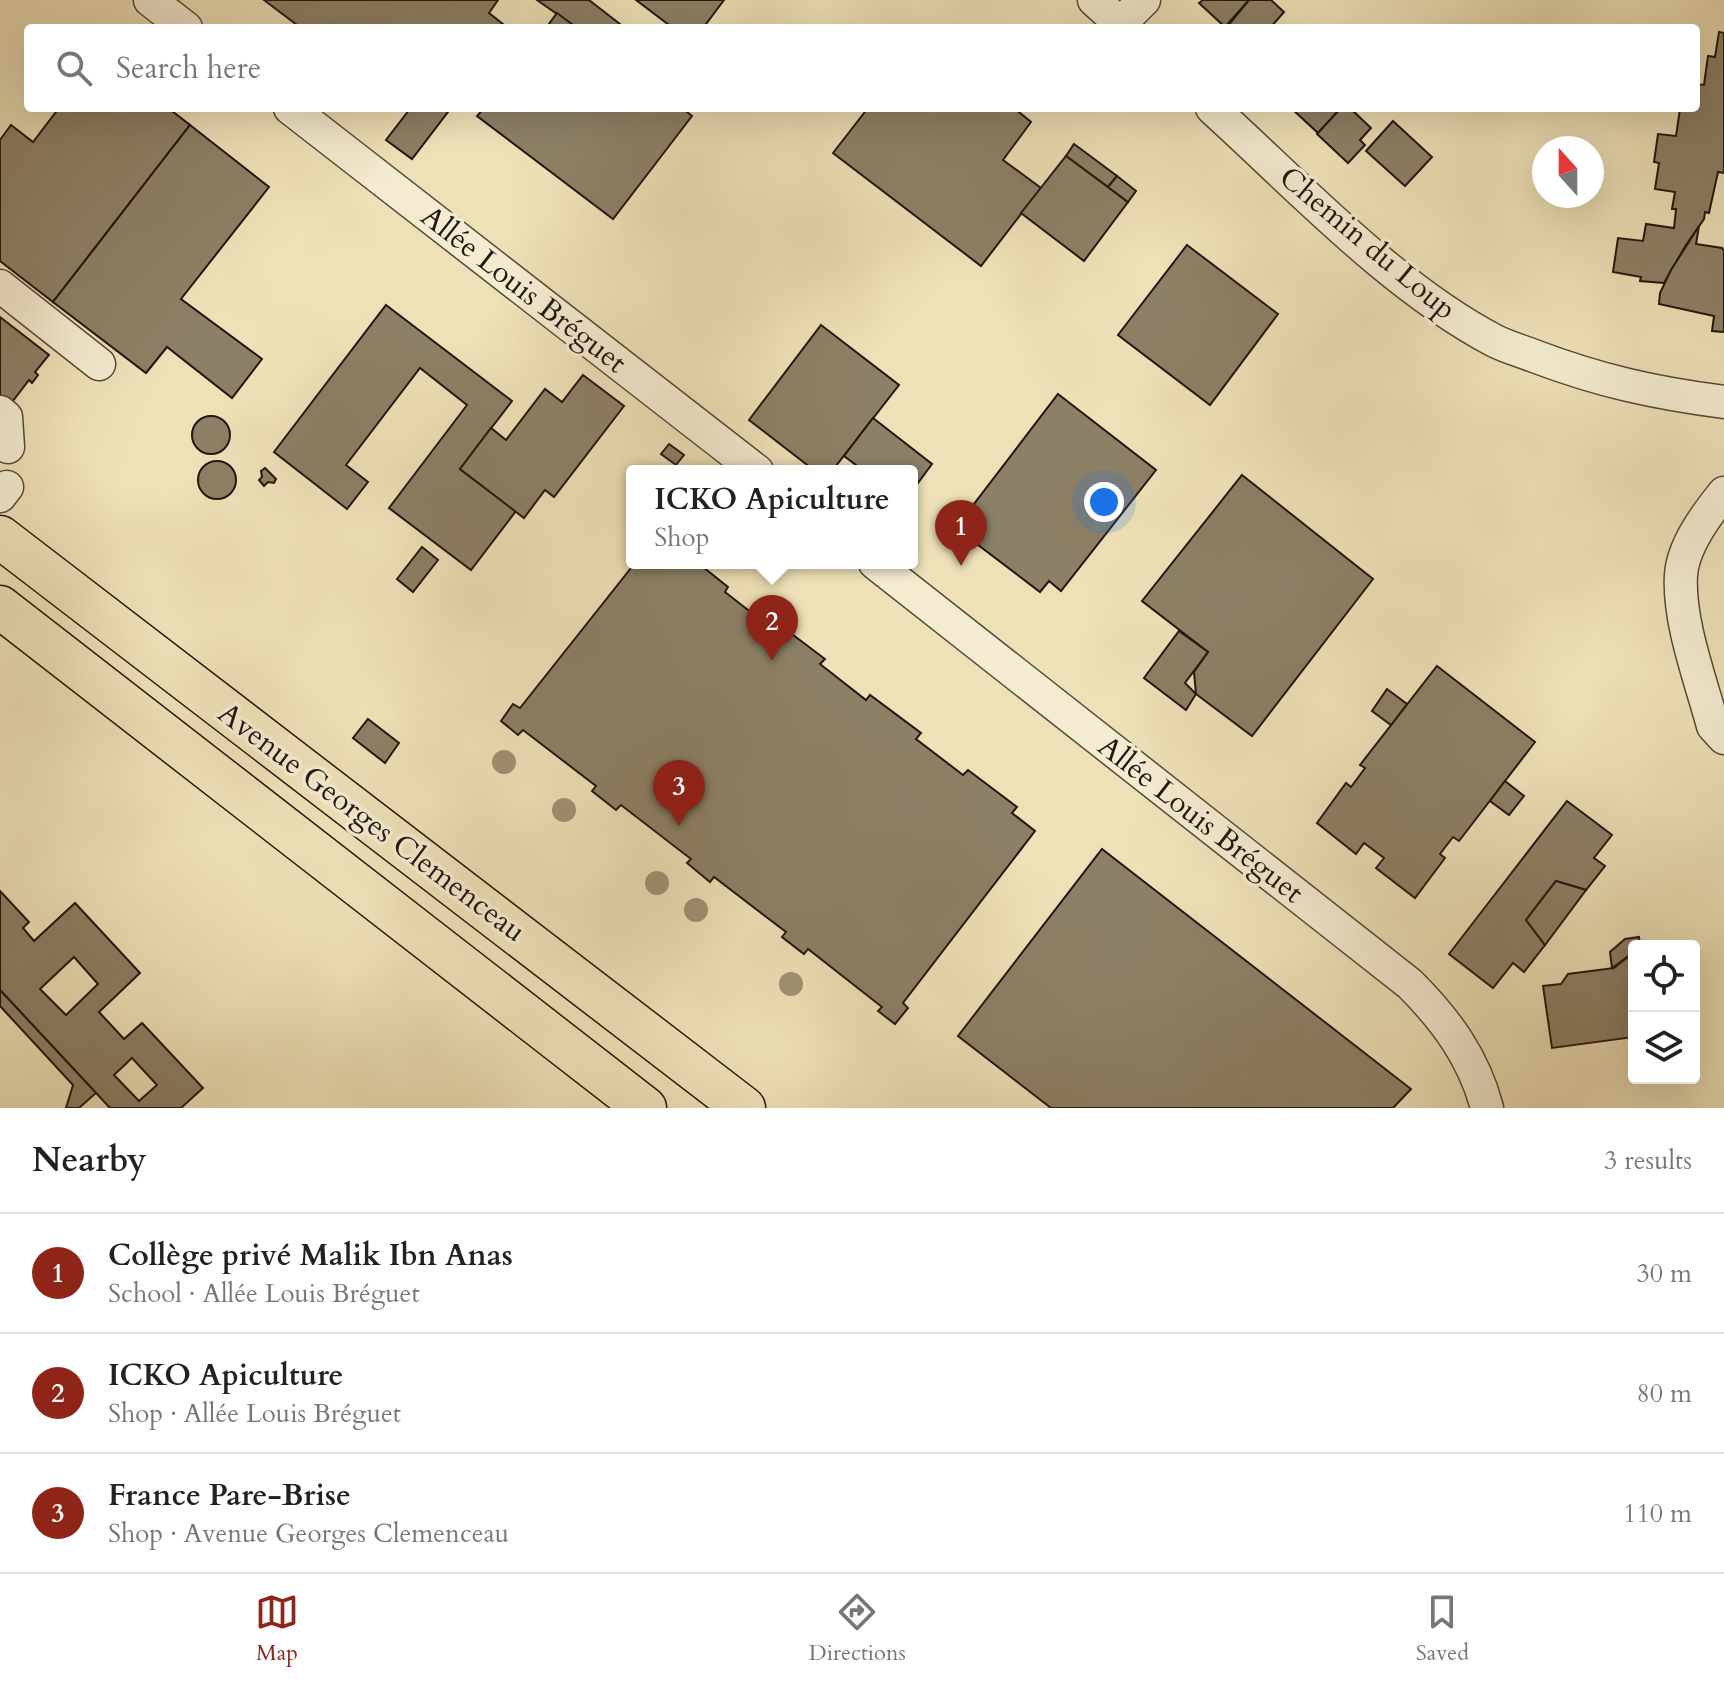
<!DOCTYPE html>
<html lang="en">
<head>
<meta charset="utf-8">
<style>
	:root { --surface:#fff; --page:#f6f6f6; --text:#222; --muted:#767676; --line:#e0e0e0; --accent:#8f2418 }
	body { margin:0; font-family:Cardo,serif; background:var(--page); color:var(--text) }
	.controls { position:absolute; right:24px; bottom:24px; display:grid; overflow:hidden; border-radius:8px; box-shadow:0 8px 32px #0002 }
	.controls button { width:72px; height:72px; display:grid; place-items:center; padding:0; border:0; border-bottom:2px solid var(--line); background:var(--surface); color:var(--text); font:40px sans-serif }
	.compass { position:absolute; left:1532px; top:136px; width:72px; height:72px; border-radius:50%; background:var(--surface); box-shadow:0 8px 32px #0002; rotate:339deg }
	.you { position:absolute; left:1104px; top:502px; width:28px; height:28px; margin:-20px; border:6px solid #fff; border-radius:50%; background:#1a73e8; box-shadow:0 0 0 12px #1a73e833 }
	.badge { display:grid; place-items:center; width:52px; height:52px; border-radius:50%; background:var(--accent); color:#fff; font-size:26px; font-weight:700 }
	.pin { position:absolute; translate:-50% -66px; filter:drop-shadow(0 2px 4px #0008) }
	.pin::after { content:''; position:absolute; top:42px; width:28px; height:24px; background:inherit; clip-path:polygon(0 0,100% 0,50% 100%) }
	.popup { position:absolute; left:626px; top:465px; width:292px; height:104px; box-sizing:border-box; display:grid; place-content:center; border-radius:8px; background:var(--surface); filter:drop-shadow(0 2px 6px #0005); font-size:26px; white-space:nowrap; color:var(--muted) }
	.popup b { font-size:30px; color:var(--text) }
	.popup::after { content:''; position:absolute; left:50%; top:100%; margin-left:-16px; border:16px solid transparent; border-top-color:var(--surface) }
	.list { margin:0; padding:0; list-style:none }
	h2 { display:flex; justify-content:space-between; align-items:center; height:104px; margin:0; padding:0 32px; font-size:34px }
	h2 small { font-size:26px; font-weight:400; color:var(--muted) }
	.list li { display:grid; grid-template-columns:52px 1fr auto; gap:24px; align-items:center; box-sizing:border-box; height:120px; padding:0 32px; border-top:2px solid var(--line) }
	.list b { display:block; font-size:30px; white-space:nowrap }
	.list p { margin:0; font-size:26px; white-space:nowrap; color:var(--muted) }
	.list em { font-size:26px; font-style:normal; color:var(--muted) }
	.icon { flex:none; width:44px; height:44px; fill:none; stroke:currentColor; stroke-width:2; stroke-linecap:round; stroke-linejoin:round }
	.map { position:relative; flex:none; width:1724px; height:1108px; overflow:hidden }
	.search { position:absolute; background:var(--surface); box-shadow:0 8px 32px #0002; left:24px; right:24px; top:24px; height:88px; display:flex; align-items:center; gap:20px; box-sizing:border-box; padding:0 28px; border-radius:8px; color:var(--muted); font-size:30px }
	.sheet { height:464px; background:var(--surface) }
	nav { display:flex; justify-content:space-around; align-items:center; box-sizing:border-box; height:112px; border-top:2px solid var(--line); background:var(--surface); font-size:22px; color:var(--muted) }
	nav a { display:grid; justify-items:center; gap:4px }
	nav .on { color:var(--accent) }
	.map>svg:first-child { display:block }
	.building { fill:#8c8066; stroke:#22160e; stroke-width:2; fill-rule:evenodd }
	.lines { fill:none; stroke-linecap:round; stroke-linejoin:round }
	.minor-casing { stroke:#554938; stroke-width:35 }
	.major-casing { stroke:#22160e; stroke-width:45 }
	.minor { stroke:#f4ecd1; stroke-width:32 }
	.major { stroke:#eee1b8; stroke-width:42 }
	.tree { fill:#9e9275 }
	.labels { text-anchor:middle; stroke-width:7; stroke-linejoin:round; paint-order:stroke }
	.street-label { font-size:30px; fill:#22160e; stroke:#f4ecd1 }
</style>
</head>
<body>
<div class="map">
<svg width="1724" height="1108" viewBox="0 0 1724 1108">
	<rect width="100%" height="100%" fill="#eee1b8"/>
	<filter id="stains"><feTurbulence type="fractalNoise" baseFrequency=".0025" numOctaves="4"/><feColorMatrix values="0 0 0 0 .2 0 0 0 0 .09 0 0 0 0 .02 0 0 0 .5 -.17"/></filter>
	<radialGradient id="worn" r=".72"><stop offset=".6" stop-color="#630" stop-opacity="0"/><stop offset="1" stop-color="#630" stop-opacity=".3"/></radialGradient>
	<g class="building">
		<polygon points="264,0 498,0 489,13 508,28 301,28"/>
		<polygon points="537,0 589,0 625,28 577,28"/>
		<polygon points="636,0 724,0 703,28 673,28"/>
		<polygon points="1203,0 1249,0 1225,27 1199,3"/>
		<polygon points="1249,0 1271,0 1284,12 1270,28 1226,28"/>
		<polygon points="557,13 577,28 546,28"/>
		<polygon points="1719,32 1724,33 1724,173 1718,172 1709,213 1705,212 1704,219 1686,245 1664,283 1640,281 1641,277 1613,272 1618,238 1643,241 1646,224 1674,228 1676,209 1672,209 1675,192 1655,189 1659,163 1654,162 1658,134 1676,136 1680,109 1696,108 1696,84 1704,85 1708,56 1715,57"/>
		<polygon points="59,108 168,108 190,125 53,302 0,261 0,140 11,125 33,142"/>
		<polygon points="406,108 451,108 412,159 386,140 409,110"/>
		<polygon points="484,108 682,108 692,116 613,219 477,116"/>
		<polygon points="868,108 1014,108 1031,122 1003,160 1041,188 981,266 833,153"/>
		<polygon points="1291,108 1341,108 1318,133"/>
		<polygon points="1341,108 1350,108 1371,128 1360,140 1365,145 1348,163 1317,134"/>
		<polygon points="1393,121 1432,157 1405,186 1366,151"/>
		<polygon points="190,125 269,187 181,299 262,359 232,398 167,347 146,373 53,302"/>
		<polygon points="1074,144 1117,176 1108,187 1066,156"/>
		<polygon points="1066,156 1128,202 1084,261 1021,213"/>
		<polygon points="1117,176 1136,191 1128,202 1108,187"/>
		<polygon points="1699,226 1696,244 1722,248 1724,251 1724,332 1712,331 1714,316 1659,304 1660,293 1671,270"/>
		<polygon points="1187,245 1278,314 1210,405 1118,335"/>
		<polygon points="386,305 512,401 460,469 516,511 471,570 389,508 467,405 420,368 346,465 368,482 347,509 274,452"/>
		<polygon points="0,317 49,355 35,372 38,375 32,383 29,380 9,406 0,398"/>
		<polygon points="821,325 899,385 832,471 815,471 749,420"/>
		<polygon points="583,375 624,406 554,497 545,490 524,518 460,469 491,428 506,440 545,389 562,402"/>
		<polygon points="1058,394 1156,470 1061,591 1049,581 1040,592 969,538 977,527 964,517"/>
		<circle cx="211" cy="435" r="19"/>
		<polygon points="873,418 932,464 912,491 912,471 864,471 844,456"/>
		<polygon points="669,444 684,455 676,465 661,454"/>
		<circle cx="217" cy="480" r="19"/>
		<polygon points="265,468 276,479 274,483 268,482 264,486 259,480 262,477 261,471"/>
		<polygon points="1242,475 1373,579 1252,736 1196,694 1194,672 1208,652 1142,601"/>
		<polygon points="422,547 438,560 413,592 397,579"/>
		<polygon points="635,563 698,563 728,587 725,592 771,628 776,622 825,659 820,664 866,700 870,695 921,733 916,739 963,775 968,770 1017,807 1012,813 1035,831 903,1003 908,1008 895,1024 878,1011 882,1007 808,949 804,954 782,937 786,932 714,877 710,882 687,863 691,859 621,805 616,810 592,791 596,786 523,730 518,735 501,721 513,704 520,708"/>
		<polygon points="1179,631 1208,652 1185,683 1196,694 1186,710 1144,678"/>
		<polygon points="1437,666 1535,742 1459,841 1453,837 1440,854 1445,858 1415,898 1376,868 1384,858 1364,843 1356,854 1317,823 1346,783 1351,787 1365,768 1360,765"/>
		<polygon points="1387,689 1407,704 1391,725 1372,711"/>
		<polygon points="368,719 399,743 385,763 353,738"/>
		<polygon points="1505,781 1524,796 1509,815 1490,801"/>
		<polygon points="1567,801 1612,835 1594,858 1605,866 1586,890 1556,881 1526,920 1545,945 1524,972 1513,963 1493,988 1449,954"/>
		<polygon points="1102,849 1411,1089 1393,1108 1051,1108 958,1036"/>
		<polygon points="1556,881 1586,890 1545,945 1526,920"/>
		<path d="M0 891 29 922 23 928 34 941 75 903 140 973 99 1012 124 1039 142 1023 203 1088 181 1108H110L0 990ZM74 957 98 984 66 1015 40 989ZM132 1058 157 1085 139 1101 114 1075Z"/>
		<polygon points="1639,937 1640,946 1634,946 1634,952 1612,968 1610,952 1625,939"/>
		<polygon points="1634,952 1634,1037 1552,1048 1543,986 1561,984 1568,974 1614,968"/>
		<polygon points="0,990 96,1093 79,1108 66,1108 73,1085 0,1006"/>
	</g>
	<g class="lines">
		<defs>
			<g id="minor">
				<polyline points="150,0 186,28"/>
				<polyline points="1094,0 1125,28"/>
				<polyline points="1120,24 1144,0"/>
				<polyline points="290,108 757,471"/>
				<path d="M1212 108C1298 186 1392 287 1495 341 1507 347 1521 351 1534 356 1600 381 1655 393 1724 402"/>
				<polyline points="0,286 99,364"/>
				<polyline points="0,412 6,417 8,447"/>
				<path d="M1724 493C1706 515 1683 546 1681 575 1678 621 1701 681 1713 726L1724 738"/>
				<polyline points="0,496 7,487"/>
				<path d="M875 563 1410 984C1446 1020 1474 1058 1487 1108"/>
			</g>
			<g id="major">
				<polyline points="0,537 744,1108"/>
				<polyline points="0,607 645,1108"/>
			</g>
		</defs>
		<use href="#minor" class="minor-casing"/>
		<use href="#major" class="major-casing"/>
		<use href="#minor" class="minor"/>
		<use href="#major" class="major"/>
	</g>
	<g class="tree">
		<circle cx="504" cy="762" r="12"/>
		<circle cx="564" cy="810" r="12"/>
		<circle cx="657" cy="883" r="12"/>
		<circle cx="696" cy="910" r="12"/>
		<circle cx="791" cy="984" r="12"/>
	</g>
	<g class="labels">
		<g class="street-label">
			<text transform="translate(1368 243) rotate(40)" y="10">Chemin du Loup</text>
			<text transform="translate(524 289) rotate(38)" y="10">Allée Louis Bréguet</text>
			<text transform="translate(1201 819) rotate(38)" y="10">Allée Louis Bréguet</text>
			<text transform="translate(372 822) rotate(37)" y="10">Avenue Georges Clemenceau</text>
		</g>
	</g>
	<rect width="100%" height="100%" filter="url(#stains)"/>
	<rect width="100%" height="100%" fill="url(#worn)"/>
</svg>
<div class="controls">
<button><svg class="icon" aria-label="locate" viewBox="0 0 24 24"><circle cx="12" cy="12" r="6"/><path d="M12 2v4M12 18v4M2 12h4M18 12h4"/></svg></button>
<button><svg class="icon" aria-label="layers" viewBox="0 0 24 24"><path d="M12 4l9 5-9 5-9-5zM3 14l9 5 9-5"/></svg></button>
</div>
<svg class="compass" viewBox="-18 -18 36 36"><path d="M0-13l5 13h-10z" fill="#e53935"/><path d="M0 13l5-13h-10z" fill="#767676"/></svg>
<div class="you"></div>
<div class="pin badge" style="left:961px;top:566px">1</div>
<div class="pin badge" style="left:772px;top:661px">2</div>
<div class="popup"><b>ICKO Apiculture</b>Shop</div>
<div class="pin badge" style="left:679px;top:826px">3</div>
<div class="search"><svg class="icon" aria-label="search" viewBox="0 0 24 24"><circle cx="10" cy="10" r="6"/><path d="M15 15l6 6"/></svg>Search here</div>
</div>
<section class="sheet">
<h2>Nearby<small>3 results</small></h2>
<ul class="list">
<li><span class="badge">1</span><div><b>Collège privé Malik Ibn Anas</b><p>School · Allée Louis Bréguet</p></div><em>30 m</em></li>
<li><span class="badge">2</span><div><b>ICKO Apiculture</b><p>Shop · Allée Louis Bréguet</p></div><em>80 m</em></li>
<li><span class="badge">3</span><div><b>France Pare-Brise</b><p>Shop · Avenue Georges Clemenceau</p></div><em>110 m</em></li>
</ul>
</section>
<nav>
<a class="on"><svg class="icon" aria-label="map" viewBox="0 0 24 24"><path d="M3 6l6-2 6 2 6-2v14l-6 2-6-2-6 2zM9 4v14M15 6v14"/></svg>Map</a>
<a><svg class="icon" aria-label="directions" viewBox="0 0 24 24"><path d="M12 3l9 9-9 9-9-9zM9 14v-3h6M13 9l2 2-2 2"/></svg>Directions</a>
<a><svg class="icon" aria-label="saved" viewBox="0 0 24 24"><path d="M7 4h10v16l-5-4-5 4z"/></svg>Saved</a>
</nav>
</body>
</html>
